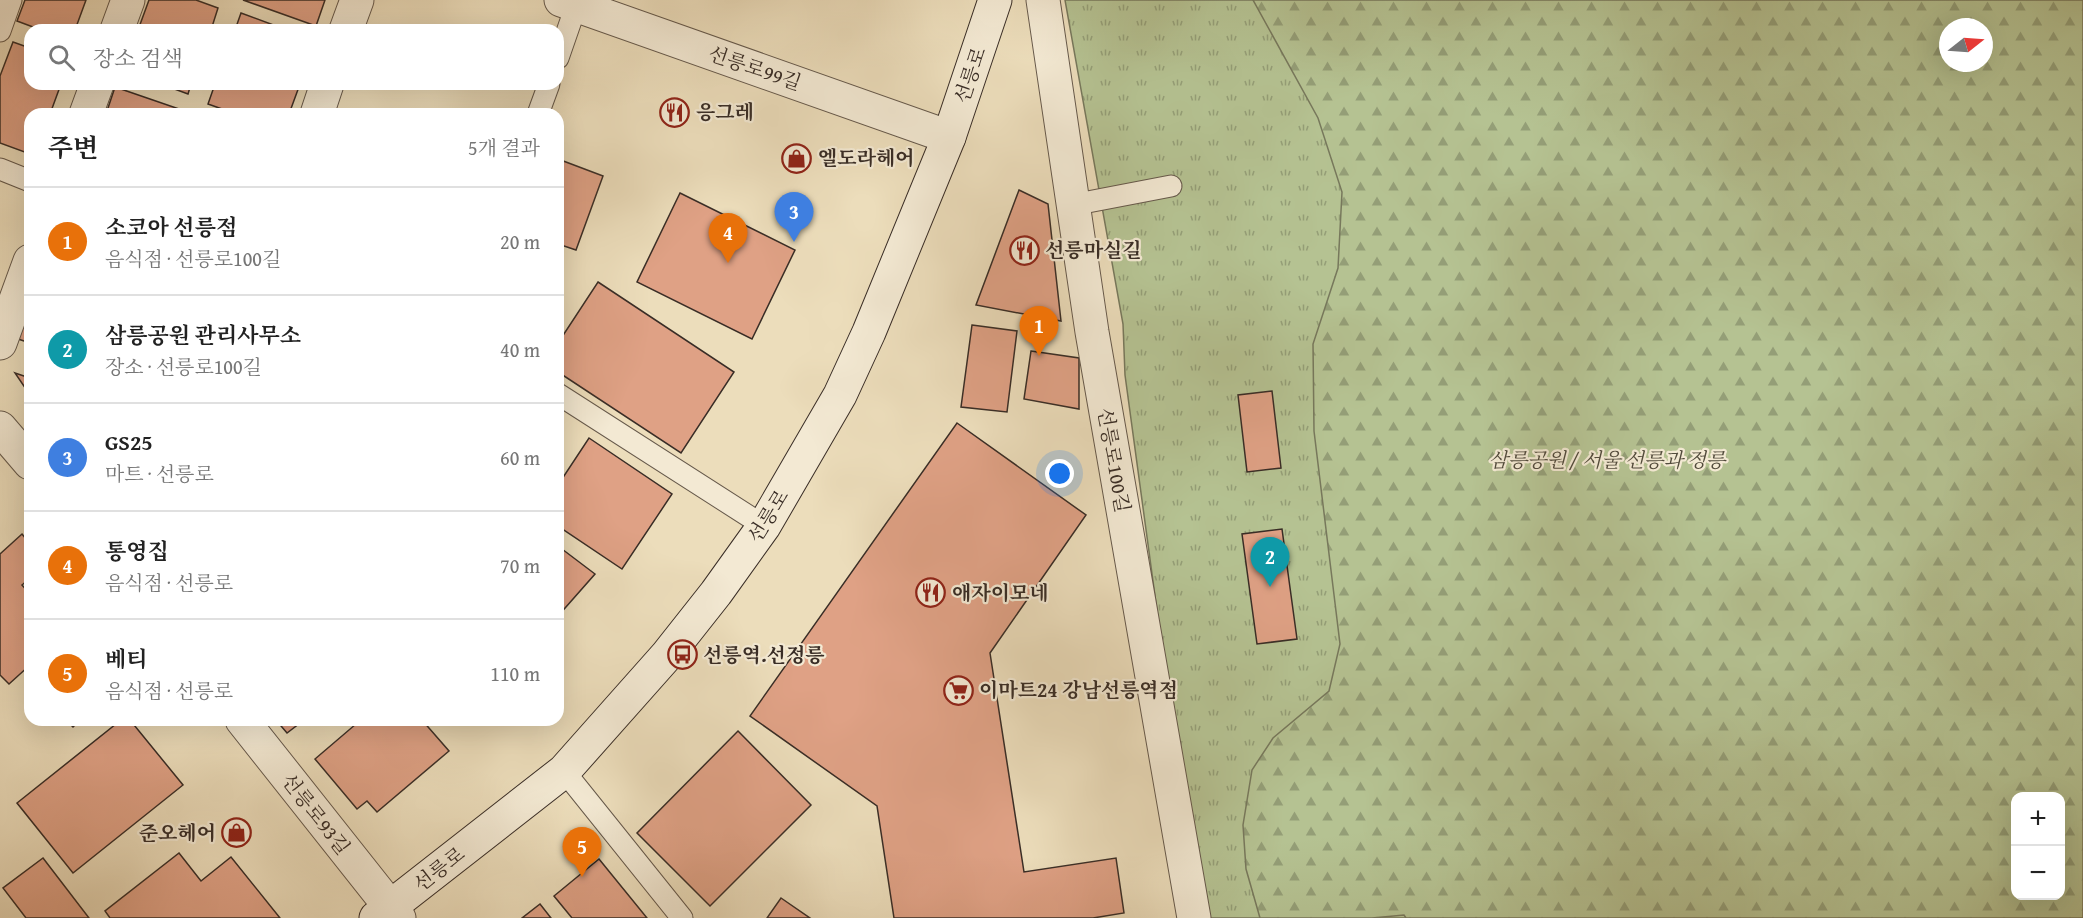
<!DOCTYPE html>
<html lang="ko">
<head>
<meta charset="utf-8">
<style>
	:root { --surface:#fff; --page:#f2f2f2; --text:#222; --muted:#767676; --line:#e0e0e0; --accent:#b45309 }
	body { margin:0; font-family:"Gentium Book Plus","Noto Serif KR",serif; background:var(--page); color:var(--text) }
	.controls { position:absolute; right:18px; bottom:18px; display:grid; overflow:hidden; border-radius:12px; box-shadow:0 6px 24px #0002 }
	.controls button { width:54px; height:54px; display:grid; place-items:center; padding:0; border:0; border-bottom:2px solid var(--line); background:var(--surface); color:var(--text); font:30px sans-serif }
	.compass { position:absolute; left:1939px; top:18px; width:54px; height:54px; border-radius:50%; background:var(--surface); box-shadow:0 6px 24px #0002; rotate:73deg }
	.you { position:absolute; left:1060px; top:474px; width:21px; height:21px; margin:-15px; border:4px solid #fff; border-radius:50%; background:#1a73e8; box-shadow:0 0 0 9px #1a73e833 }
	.badge { display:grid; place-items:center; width:39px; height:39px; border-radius:50%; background:var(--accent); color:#fff; font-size:20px; font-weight:700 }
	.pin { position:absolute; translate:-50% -50px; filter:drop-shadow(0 2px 3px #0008) }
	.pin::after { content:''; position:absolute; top:32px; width:21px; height:18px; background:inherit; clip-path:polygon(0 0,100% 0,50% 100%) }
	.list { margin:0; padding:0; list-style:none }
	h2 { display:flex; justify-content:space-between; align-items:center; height:78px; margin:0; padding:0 24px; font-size:26px }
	h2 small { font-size:20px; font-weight:400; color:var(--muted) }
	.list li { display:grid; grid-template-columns:39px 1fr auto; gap:18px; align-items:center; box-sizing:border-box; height:108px; padding:0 24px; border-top:2px solid var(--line) }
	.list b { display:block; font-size:22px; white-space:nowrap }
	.list p { margin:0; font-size:20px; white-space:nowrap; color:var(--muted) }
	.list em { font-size:20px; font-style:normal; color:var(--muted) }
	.icon { flex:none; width:33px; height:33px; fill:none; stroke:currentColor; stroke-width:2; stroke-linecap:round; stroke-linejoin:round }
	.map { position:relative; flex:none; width:2083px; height:918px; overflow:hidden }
	.search { position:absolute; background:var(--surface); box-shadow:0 6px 24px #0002; left:24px; top:24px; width:540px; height:66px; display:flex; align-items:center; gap:15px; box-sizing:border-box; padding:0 21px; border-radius:18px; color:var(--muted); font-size:22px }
	.panel { position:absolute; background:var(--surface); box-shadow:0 6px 24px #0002; left:24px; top:108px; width:540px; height:618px; border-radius:18px }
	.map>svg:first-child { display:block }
	.grass { fill:url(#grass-tufts); stroke:#77785c; stroke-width:1.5; fill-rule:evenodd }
	.forest { fill:url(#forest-firs); stroke:#77785c; stroke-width:1.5; fill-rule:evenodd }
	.building { fill:#dfa185; stroke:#392d26; stroke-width:1.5 }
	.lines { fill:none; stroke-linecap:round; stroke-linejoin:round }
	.service-casing { stroke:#66594b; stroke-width:23 }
	.minor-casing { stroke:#66594b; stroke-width:35 }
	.tertiary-casing { stroke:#66594b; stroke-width:35 }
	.secondary-casing { stroke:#392d26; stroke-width:35 }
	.service { stroke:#f3e9d3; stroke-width:21 }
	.minor { stroke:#f3e9d3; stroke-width:33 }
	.tertiary { stroke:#f3e9d3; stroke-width:33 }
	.secondary { stroke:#f3e9d3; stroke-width:33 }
	.labels { text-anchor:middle; stroke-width:4.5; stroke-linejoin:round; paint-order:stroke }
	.street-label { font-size:20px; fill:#392d26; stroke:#f3e9d3 }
	.poi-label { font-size:20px; font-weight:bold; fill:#392d26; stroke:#f3e9d3; text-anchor:start }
	.park-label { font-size:20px; font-style:italic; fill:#524b3c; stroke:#f3e9d3 }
</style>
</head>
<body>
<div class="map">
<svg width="2083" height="918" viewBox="0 0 2083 918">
	<defs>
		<pattern id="grass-tufts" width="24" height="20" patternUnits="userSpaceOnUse" patternTransform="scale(1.5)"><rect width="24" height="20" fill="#b5c292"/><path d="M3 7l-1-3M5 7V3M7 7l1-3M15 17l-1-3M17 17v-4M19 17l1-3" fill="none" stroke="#949e77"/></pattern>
		<pattern id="forest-firs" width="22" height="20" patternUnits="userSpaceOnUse" patternTransform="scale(1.5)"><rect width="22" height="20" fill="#b5c292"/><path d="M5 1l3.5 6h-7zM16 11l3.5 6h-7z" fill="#949e77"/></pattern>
	</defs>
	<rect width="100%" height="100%" fill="#ecddbb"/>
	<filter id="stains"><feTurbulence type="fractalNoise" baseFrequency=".00333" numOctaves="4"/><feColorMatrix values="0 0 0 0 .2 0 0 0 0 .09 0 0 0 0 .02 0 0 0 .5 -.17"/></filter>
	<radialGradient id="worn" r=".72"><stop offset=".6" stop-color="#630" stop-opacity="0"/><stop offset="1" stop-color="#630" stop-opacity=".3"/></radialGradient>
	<path class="grass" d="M1065 0H2083V918H1201L1191 861 1125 375 1123 324ZM1948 27H1984V63H1948ZM2016 796H2060V896H2016Z"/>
	<path class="forest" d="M1253 0H2083V918H1406L1404 915 1372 918H1260L1246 869 1243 825 1252 770 1273 738 1329 691 1340 644 1314 431 1313 344 1338 268 1342 192 1318 118ZM1948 27H1984V63H1948ZM2016 796H2060V896H2016Z"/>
	<g class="building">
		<polygon points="25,0 86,0 75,30 41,30 17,21"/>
		<polygon points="149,0 196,0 218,8 211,30 138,30"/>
		<polygon points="243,0 325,0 316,26"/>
		<polygon points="241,13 287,30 235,30"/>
		<polygon points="13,42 30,48 30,84 61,84 50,114 30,114 30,154 0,143 0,76"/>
		<polygon points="161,84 191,84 188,94"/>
		<polygon points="215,84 300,84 289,114 236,114 208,104"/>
		<polygon points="115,87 182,110 181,114 106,114"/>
		<polygon points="558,159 603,176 576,250 558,244"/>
		<polygon points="1019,190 1048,204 1061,321 976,305"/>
		<polygon points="680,193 795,250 752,339 637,282"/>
		<polygon points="598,282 734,372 681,453 558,372 558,343"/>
		<polygon points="30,304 30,343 18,339"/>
		<polygon points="972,325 1017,331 1007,412 961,407"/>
		<polygon points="1031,351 1079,358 1079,409 1024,399"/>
		<polygon points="15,373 30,378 30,395"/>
		<polygon points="1272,391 1281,468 1247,472 1238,395"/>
		<polygon points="957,423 1086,515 990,653 1024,872 1116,858 1124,913 1093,918 894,918 877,806 750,716"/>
		<polygon points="589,438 672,494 622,569 558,526 558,485"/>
		<polygon points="1282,529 1297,639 1257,644 1242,534"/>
		<polygon points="22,534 30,544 30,578 22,585 30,594 30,665 9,684 0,675 0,554"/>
		<polygon points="558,546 595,574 558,616"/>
		<polygon points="66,720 80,720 73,727"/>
		<polygon points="121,720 130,720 183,785 73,873 17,803"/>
		<polygon points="276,720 304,720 287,733"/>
		<polygon points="353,720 422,720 449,751 377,812 367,801 357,809 315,759 356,724"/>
		<polygon points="738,731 811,805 710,906 637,833"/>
		<polygon points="179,853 201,881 231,857 280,918 110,918 105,911"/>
		<polygon points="43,858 89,918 26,918 3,888"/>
		<polygon points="599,859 647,918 572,918 554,896"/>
		<polygon points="781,898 810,918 767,918"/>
		<polygon points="540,904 551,918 522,918"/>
	</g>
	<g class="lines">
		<defs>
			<g id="service">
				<polyline points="0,31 11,0"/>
				<polyline points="558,58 576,6"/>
				<polyline points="538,114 549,84"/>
				<polyline points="0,169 30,181"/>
				<polyline points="1072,205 1171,186"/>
				<polyline points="558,394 764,526"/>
				<polyline points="564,771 682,918"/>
			</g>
			<g id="minor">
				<polyline points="561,0 949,137"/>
				<polyline points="117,30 128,0"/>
				<polyline points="346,30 357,0"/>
				<polyline points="86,114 97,84"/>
				<polyline points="317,114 327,84"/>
				<polyline points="0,343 30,261"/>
				<polyline points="0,428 30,463"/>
				<polyline points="242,720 399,918"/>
			</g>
			<polyline id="tertiary" points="1043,0 1092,332 1194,918"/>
			<polyline id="secondary" points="376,918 564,771 667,655 716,593 764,526 840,395 869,332 949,137 995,0"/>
		</defs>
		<use href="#service" class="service-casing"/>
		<use href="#minor" class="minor-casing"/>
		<use href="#tertiary" class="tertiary-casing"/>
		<use href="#secondary" class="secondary-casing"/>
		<use href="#service" class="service"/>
		<use href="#minor" class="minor"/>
		<use href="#tertiary" class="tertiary"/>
		<use href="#secondary" class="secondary"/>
	</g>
	<defs>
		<symbol id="restaurant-ring" viewBox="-11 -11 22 22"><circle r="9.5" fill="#f3e9d3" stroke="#8f2418" stroke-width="1.5"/><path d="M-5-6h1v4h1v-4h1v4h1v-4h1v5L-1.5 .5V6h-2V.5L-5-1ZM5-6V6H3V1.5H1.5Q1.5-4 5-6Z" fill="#8f2418"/></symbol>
		<symbol id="shop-ring" viewBox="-11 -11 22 22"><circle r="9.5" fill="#f3e9d3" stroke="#8f2418" stroke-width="1.5"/><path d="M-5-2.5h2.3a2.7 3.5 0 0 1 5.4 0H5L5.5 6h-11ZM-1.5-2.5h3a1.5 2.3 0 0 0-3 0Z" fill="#8f2418"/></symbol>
		<symbol id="bus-ring" viewBox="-11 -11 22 22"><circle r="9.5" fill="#f3e9d3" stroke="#8f2418" stroke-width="1.5"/><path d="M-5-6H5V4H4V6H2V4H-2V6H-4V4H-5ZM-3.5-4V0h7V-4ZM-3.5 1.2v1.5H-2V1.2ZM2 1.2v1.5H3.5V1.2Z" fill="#8f2418"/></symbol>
		<symbol id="supermarket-ring" viewBox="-11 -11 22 22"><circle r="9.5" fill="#f3e9d3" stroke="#8f2418" stroke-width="1.5"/><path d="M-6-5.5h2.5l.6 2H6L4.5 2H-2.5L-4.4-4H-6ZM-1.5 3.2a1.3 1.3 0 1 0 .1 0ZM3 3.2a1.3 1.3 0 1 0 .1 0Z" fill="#8f2418"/></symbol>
	</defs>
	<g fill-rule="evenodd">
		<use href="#restaurant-ring" x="658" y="96" width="33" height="33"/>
		<use href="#shop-ring" x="780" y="142" width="33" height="33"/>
		<use href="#restaurant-ring" x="1008" y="234" width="33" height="33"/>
		<use href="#restaurant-ring" x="914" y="576" width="33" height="33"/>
		<use href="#bus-ring" x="666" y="638" width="33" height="33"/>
		<use href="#supermarket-ring" x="942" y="674" width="33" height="33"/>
		<use href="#shop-ring" x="220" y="816" width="33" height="33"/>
	</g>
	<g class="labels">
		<g class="street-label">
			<text transform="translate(755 68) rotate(19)" y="7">선릉로99길</text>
			<text transform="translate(970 75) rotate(-71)" y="7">선릉로</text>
			<text transform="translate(1114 460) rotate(80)" y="7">선릉로100길</text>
			<text transform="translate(768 516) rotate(-58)" y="7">선릉로</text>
			<text transform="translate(316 814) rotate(52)" y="7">선릉로93길</text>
			<text transform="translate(439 869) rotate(-38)" y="7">선릉로</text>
		</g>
		<g class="poi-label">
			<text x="696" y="119">응그레</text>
			<text x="818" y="165">엘도라헤어</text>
			<text x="1045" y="257">선릉마실길</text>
			<text x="952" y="600">애자이모네</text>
			<text x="703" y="662">선릉역.선정릉</text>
			<text x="979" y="697">이마트24 강남선릉역점</text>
			<text x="216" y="840" text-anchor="end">준오헤어</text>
		</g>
		<g class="park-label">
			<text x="1607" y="467">삼릉공원 / 서울 선릉과 정릉</text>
		</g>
	</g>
	<rect width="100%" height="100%" filter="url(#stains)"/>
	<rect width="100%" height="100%" fill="url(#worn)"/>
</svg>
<div class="controls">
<button>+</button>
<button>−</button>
</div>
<svg class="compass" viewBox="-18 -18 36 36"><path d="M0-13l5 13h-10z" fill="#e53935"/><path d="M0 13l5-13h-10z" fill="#767676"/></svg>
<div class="you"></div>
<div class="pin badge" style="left:1039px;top:356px;background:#e8710a">1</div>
<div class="pin badge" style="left:1270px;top:587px;background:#0f9aa8">2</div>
<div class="pin badge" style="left:794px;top:242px;background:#3f7fe0">3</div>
<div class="pin badge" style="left:728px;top:263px;background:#e8710a">4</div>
<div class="pin badge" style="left:582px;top:877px;background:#e8710a">5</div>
<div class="search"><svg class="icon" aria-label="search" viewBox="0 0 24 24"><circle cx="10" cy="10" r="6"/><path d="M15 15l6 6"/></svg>장소 검색</div>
<section class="panel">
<h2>주변<small>5개 결과</small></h2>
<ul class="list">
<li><span class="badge" style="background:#e8710a">1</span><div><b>소코아 선릉점</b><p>음식점 · 선릉로100길</p></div><em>20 m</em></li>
<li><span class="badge" style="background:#0f9aa8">2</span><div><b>삼릉공원 관리사무소</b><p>장소 · 선릉로100길</p></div><em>40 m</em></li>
<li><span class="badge" style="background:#3f7fe0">3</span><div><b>GS25</b><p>마트 · 선릉로</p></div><em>60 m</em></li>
<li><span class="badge" style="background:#e8710a">4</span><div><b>통영집</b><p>음식점 · 선릉로</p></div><em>70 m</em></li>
<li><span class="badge" style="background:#e8710a">5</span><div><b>베티</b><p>음식점 · 선릉로</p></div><em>110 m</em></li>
</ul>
</section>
</div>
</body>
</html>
